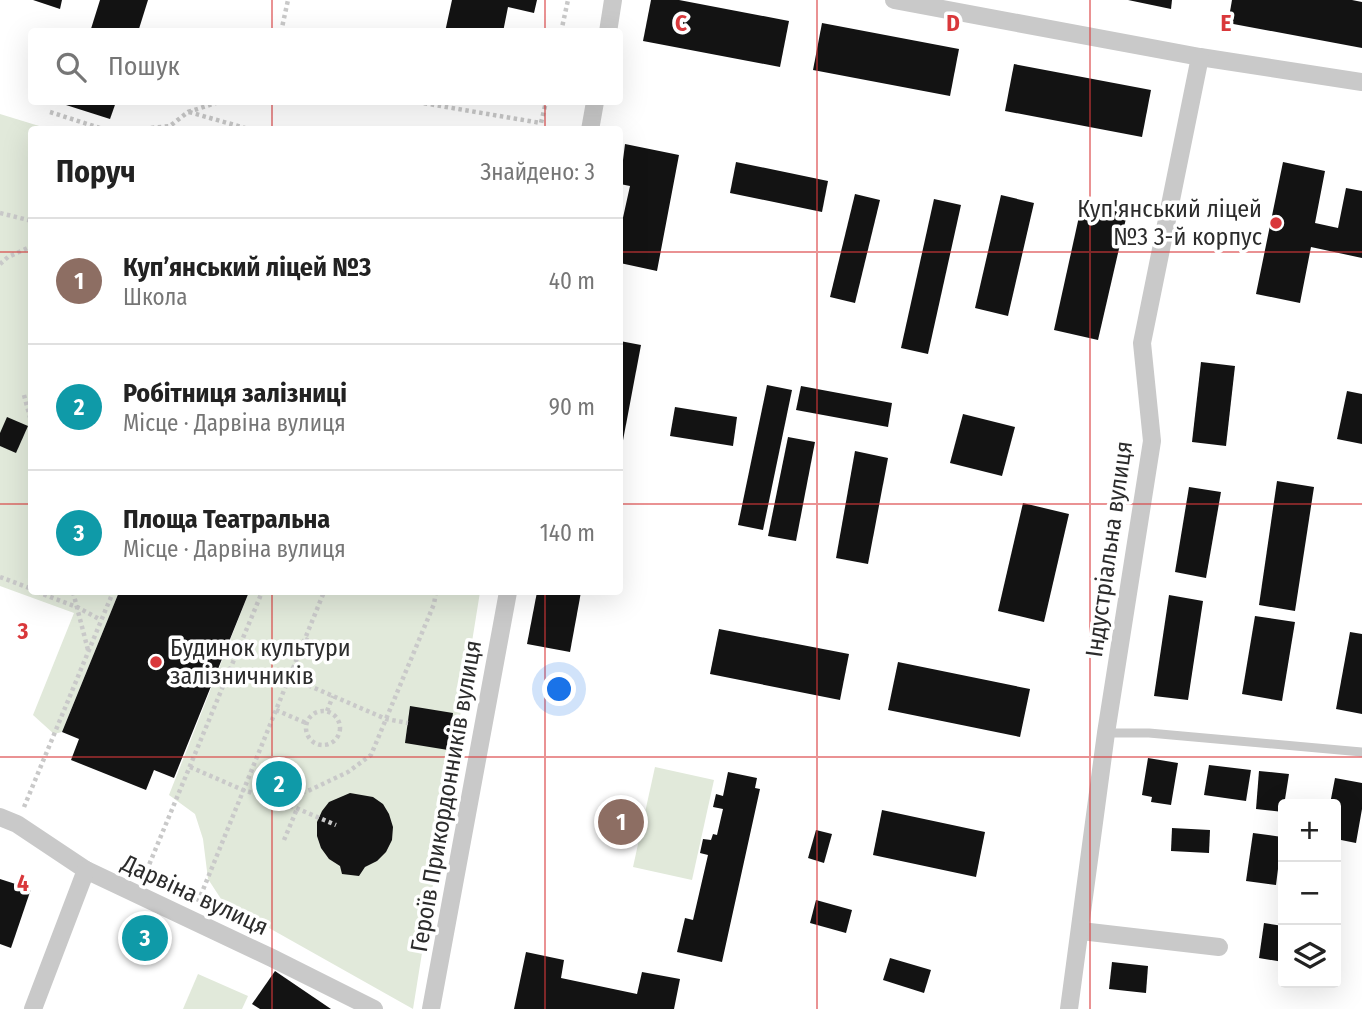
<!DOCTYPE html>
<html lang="uk">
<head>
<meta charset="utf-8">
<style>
	:root { --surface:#fff; --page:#f2f2f2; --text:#222; --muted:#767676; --line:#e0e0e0; --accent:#d9383b }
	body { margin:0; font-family:"Fira Sans Condensed",sans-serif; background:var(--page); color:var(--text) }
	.controls { position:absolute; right:21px; bottom:21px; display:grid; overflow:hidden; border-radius:7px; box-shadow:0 7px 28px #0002 }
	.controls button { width:63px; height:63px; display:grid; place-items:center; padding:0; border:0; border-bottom:2px solid var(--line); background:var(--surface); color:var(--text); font:35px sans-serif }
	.you { position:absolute; left:560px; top:690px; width:24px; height:24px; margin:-18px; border:5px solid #fff; border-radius:50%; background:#1a73e8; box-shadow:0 0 0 10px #1a73e833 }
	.badge { display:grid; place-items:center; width:46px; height:46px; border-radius:50%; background:var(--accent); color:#fff; font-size:23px; font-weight:700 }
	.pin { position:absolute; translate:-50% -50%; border:4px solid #fff; box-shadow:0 2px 7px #0006 }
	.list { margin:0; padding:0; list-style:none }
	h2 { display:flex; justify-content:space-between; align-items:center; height:91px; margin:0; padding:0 28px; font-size:30px }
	h2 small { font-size:23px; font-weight:400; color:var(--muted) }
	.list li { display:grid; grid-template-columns:46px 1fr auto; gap:21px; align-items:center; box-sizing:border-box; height:126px; padding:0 28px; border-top:2px solid var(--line) }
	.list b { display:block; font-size:26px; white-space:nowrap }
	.list p { margin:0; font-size:23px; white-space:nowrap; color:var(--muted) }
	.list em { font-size:23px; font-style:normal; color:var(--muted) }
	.icon { flex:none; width:38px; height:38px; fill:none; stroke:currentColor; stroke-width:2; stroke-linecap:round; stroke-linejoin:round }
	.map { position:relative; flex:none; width:1362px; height:1009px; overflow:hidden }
	.search { position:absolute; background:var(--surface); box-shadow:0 7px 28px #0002; left:28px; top:28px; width:595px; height:77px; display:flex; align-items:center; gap:18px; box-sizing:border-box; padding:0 24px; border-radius:7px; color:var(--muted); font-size:26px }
	.panel { position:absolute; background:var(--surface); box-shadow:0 7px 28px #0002; left:28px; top:126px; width:595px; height:469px; border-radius:7px }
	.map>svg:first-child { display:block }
	.green { fill:#e1e9da }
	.building { fill:#131313 }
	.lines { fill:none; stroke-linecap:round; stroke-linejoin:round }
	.path { stroke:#c9c9c9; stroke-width:4.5; stroke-dasharray:3.5 3.5; stroke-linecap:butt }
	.service { stroke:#c9c9c9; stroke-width:9 }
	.minor { stroke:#c9c9c9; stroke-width:18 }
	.grid { fill:none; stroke:#d9383b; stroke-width:2; stroke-opacity:0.55 }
	.poi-dot { fill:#d9383b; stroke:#fff; stroke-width:2.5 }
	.labels { text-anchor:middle; stroke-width:7; stroke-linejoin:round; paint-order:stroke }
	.poi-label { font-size:24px; fill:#2c2c2c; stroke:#fff; text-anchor:end }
	.street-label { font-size:24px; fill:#2c2c2c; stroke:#fff }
	.grid-label { font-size:23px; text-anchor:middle; font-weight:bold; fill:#d9383b; stroke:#fff; stroke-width:7; stroke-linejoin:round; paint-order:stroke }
</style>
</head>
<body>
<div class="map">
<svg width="1362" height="1009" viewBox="0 0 1362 1009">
	<rect width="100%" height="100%" fill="#fff"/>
	<g class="green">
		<polygon points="0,114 49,129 32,130 32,592 119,592 62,732 54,734 33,715 74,613 0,586"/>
		<polygon points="249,592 480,592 413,1009 223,902 208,879 203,839 195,814 169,795"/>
		<polygon points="655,767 714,780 692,880 633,867"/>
		<polygon points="198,974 248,996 242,1009 183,1009"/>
	</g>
	<g class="building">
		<polygon points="33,0 62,0 60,9"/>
		<polygon points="100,0 148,0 138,32 90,32"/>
		<polygon points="452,0 537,0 534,13 508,7 503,32 445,32"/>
		<polygon points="651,0 679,0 789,21 780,67 643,41"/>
		<polygon points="1128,0 1172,0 1171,9"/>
		<polygon points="1232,0 1352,0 1362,2 1362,48 1228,23"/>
		<polygon points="822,23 959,49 950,96 813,70"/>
		<polygon points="1014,64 1151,90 1142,137 1005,111"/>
		<polygon points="67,102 116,102 110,119 66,105"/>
		<polygon points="625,144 679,155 657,271 620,263 620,222 622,222 630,186 620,184"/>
		<polygon points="736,162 828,181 822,212 730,193"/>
		<polygon points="1283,162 1325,171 1315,223 1338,228 1346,188 1362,191 1362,258 1311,247 1300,303 1256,294"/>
		<polygon points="855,194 880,200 855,303 830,297"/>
		<polygon points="1001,195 1034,203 1008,316 975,308"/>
		<polygon points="934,199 961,205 928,354 901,348"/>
		<polygon points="1082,203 1127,214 1098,340 1054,330"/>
		<polygon points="620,341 641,345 621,451 620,451"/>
		<polygon points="1201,362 1235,366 1226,446 1192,442"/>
		<polygon points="767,385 792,390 763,530 738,525"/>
		<polygon points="801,386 892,403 888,427 796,410"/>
		<polygon points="1347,391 1362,394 1362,444 1337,439"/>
		<polygon points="675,407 737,417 733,446 670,436"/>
		<polygon points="963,414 1015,427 1002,476 950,463"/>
		<polygon points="7,417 28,426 16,453 0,446 0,433"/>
		<polygon points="788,437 815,442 796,541 768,536"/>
		<polygon points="855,451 888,458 868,564 836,558"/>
		<polygon points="1277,481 1314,487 1295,611 1259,605"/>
		<polygon points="1189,487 1221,492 1206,578 1175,572"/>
		<polygon points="1023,503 1069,514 1044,622 998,611"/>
		<polygon points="119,592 249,592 174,778 154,770 146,790 71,760 79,739 62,732"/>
		<polygon points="537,592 581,592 570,652 527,644"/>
		<polygon points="1169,595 1203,601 1188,700 1154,696"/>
		<polygon points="1255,616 1295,622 1282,701 1242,694"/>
		<polygon points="719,629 849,654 840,700 710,674"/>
		<polygon points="1350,632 1362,634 1362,714 1336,709"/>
		<polygon points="898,662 1030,689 1020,737 888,710"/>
		<polygon points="410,706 453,713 448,750 405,743"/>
		<polygon points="1148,758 1178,763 1171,805 1151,802 1152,797 1142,795"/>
		<polygon points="1209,765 1251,770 1246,801 1204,795"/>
		<polygon points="1259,771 1289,774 1283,812 1256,809"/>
		<polygon points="728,772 757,778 755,788 760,789 722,962 677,952 685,918 693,920 708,855 700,853 703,839 711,840 713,834 717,835 723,809 713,807 716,794 723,796"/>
		<polygon points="1335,778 1362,783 1362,809 1356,843 1336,839 1336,804 1330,804"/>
		<polygon points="350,793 373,797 383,804 389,814 393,827 392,840 386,852 377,861 365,867 359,876 342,874 340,866 329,859 321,848 317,836 317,822 322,811 329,802"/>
		<polygon points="882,810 985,832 976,877 873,855"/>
		<polygon points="1172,828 1210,830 1209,853 1171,851"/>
		<polygon points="816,830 832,834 824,863 808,858"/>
		<polygon points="1253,833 1282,837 1276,885 1246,881"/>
		<polygon points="0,879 31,889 11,948 0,944"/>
		<polygon points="816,900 852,910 846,933 810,923"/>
		<polygon points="1264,923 1283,926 1283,962 1259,958"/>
		<polygon points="526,952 564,960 561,978 637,994 642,972 680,979 674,1009 514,1009"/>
		<polygon points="890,958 931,970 924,993 883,980"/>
		<polygon points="1112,962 1148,966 1146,993 1109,989"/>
		<polygon points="275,971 331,1009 260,1009 252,1004"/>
	</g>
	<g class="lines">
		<g class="path">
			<polyline points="281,32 288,0"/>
			<polyline points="561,32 568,0"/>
			<polyline points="417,102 541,123 546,102"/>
			<polyline points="50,112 106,130"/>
			<polyline points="189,112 252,130"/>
			<polyline points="130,130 170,126 188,112 219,102"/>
			<polyline points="0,213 32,221"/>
			<polyline points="0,264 8,257 32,246"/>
			<polyline points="24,395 32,425"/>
			<polyline points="0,577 32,589"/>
			<polyline points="37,592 77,607 101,620"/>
			<polyline points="73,592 88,650"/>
			<polyline points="305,639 331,649"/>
			<polyline points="289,677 386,719 408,723"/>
			<polyline points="276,710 306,723"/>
			<circle cx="323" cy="728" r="17"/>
			<polyline points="327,711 333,696"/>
			<polyline points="190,767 243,790 276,800 310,790 348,772 371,755 434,604 436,592"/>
			<polyline points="277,800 336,825"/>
			<polyline points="24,807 113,592"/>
			<polyline points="284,840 297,809"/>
			<polyline points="144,877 262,592"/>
			<polyline points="198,902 324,592"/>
		</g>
		<polyline class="service" points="1106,733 1149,733 1362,752"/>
		<g class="minor">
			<polyline points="894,0 1200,57 1362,82"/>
			<polyline points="608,32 613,0"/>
			<polyline points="590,130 595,102"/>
			<polyline points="0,817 17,824 86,870 272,958 374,1009"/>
			<polyline points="1081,931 1219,947"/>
			<polyline points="33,1009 86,870"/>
			<polyline points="431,1009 508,592"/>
			<polyline points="1069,1009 1106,733 1152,441 1142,343 1200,57"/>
		</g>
	</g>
	<path class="grid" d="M272 0V32M545 0V32M817 0V1009M1090 0V1009M272 102V130M545 102V130M0 252H32M620 252H1362M0 504H32M620 504H1362M272 592V1009M545 592V1009M0 757H1362"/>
	<g class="poi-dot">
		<circle cx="1276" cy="223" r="7"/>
		<circle cx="156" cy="662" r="7"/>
	</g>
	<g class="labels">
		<g class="poi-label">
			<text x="1262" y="217">Куп'янський ліцей<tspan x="1262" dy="28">№3 3-й корпус</tspan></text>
			<text x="170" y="656" text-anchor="start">Будинок культури<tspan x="170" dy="28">залізничників</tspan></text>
		</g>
		<g class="street-label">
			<text transform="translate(1109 549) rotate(-82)" y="8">Індустріальна вулиця</text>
			<text transform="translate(446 796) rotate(-80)" y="8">Героїв Прикордонників вулиця</text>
			<text transform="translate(195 895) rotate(25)" y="8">Дарвіна вулиця</text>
		</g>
	</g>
	<g class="grid-label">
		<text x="681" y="31">C</text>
		<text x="953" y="31">D</text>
		<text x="1226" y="31">E</text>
		<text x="23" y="639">3</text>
		<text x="23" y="891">4</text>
	</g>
</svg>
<div class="controls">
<button>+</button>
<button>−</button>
<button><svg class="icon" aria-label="layers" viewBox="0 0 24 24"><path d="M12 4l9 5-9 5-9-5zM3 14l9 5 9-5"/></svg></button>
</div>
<div class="you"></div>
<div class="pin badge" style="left:621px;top:822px;background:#8d6e63">1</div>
<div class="pin badge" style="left:279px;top:784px;background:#0f9aa8">2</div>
<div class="pin badge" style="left:145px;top:938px;background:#0f9aa8">3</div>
<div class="search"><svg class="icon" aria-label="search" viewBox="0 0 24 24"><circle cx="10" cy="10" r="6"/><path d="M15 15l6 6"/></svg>Пошук</div>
<section class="panel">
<h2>Поруч<small>Знайдено: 3</small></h2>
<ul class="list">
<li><span class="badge" style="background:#8d6e63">1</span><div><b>Куп’янський ліцей №3</b><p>Школа</p></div><em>40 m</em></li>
<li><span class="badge" style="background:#0f9aa8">2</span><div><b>Робітниця залізниці</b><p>Місце · Дарвіна вулиця</p></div><em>90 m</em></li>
<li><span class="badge" style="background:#0f9aa8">3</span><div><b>Площа Театральна</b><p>Місце · Дарвіна вулиця</p></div><em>140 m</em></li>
</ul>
</section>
</div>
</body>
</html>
